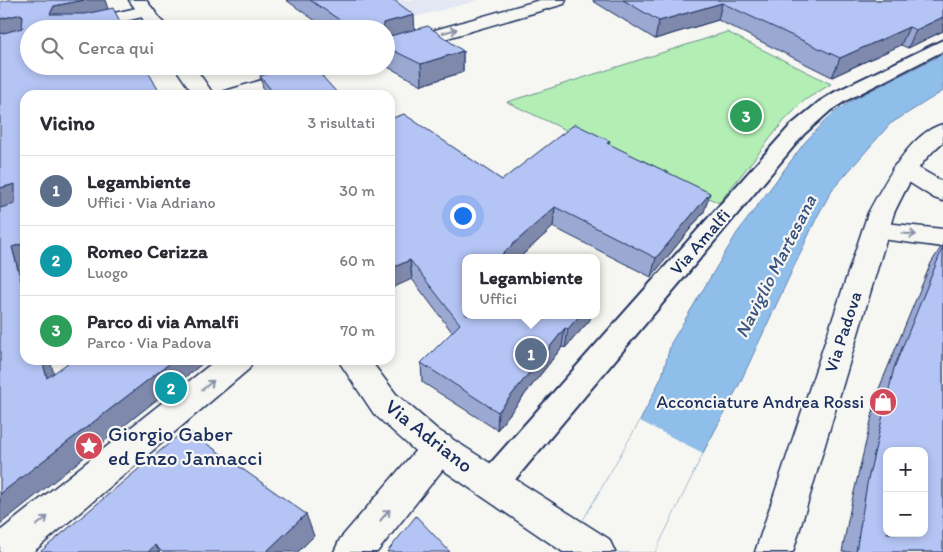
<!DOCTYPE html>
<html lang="it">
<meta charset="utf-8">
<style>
body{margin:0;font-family:Itim,sans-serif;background:#f7f7f7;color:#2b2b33}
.controls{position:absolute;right:15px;bottom:15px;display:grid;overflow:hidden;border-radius:10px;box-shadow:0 2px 8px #0003}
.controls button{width:45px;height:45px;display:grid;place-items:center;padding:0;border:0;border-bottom:1px solid #e1e1e2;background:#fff;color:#2b2b33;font:25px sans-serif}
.you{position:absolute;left:462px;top:215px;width:18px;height:18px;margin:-12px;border:4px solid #fff;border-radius:50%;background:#1a73e8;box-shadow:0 0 0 8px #1a73e833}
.badge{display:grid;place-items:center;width:32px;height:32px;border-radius:50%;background:#0b8043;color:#fff;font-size:16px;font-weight:700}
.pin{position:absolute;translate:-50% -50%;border:2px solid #fff;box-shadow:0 1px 5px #0006}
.popup{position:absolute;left:462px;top:254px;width:138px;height:65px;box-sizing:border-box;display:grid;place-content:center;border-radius:10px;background:#fff;filter:drop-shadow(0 1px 4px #0005);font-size:16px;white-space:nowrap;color:#7c7c81}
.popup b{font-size:19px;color:#2b2b33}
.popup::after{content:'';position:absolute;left:50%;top:100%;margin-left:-10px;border:10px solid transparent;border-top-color:#fff}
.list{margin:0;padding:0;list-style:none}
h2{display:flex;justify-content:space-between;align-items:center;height:65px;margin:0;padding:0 20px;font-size:21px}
h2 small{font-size:16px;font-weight:400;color:#7c7c81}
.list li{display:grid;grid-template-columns:32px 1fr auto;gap:15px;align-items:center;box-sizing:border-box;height:70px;padding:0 20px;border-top:1px solid #e1e1e2}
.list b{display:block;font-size:19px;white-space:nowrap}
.list p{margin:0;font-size:16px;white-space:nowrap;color:#7c7c81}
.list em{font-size:16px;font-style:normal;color:#7c7c81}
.icon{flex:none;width:28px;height:28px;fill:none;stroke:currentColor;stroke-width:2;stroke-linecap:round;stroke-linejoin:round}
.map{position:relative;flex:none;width:943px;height:552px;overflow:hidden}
.search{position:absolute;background:#fff;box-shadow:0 2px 8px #0003;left:20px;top:20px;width:375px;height:55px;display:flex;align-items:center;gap:12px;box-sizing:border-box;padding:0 18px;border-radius:28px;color:#7c7c81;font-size:19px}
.panel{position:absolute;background:#fff;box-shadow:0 2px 8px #0003;left:20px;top:90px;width:375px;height:275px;border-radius:15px}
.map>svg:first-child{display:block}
</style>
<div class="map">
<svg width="943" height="552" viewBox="0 0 943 552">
<rect width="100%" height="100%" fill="#f6f6f2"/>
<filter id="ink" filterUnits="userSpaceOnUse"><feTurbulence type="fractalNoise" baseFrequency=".02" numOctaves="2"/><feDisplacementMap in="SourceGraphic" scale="10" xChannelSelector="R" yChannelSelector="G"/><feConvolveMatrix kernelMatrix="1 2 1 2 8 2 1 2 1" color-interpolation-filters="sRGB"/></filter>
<g filter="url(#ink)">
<path fill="#e2e7f3" d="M371,0H480L399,21Z"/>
<path fill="#b3efb4" stroke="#678f89" d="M727,32L831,84L805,100L784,121L719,203L507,102Z"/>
<path fill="#90beea" stroke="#6185b2" d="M943,54V91L890,124L832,190L817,217L739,385L703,453L655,552H565L640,421L662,376L671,343L737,233L805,142L832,114L854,99Z"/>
<path fill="#f6f6f2" d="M640,421L703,453L655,552H565Z"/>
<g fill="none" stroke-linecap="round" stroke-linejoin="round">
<defs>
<path id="service" d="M943,40V51L847,100L831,110L804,134L503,494L492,498L481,494L477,484L481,474L790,126L819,102L835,92Z"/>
<path id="minor" d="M540,0H566L564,4L386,56V44Z
M145,6L151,7L154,11L151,15L92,29H59L62,25Z
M309,66H341L338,70L254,95H222L225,91Z
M904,162L912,164L943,182V201L934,198L896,174L892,169L896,164Z
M875,222L943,229V247L866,237L862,231L866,225Z
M216,360H253L249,369L33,552H0V531Z
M439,433L451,437L456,448L451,459L377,552H334L340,539L427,437Z"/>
<path id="tertiary" d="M129,0H146L168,29H150Z
M174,66H194L214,95H194Z
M943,124V142C917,164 909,183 894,213L793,552H755L868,213C884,184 909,133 943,124Z
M338,360H370L396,394L438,430L609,539L615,552H563L414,450L374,414Z"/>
</defs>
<use href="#service" stroke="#1b2f5e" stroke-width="4"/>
<use href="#minor" stroke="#1b2f5e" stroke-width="3"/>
<use href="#tertiary" stroke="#1b2f5e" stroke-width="3"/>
<use href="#service" fill="#f6f6f2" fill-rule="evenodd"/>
<use href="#minor" fill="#f6f6f2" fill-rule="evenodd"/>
<use href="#tertiary" fill="#f6f6f2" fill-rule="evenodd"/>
</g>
<path fill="#9ba9d2" stroke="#1b2f5e" d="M286,0H394L415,29L463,51V72L422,85L386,66V29H327Z
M593,0H943V31L908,48L901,45L832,77L718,20L655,39L593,1Z
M260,76L339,95H265Z
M390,119L502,180L610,141L609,144L704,212L651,277L553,227L519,258H466L590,320L565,348L562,347L497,430L422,382L421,363L452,332L412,279Z
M943,244V552H842L851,505L878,391L931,263Z"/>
<path fill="#7e89ab" stroke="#1b2f5e" d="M84,0H105L109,12L62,23L50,14L54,6Z
M722,3L718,20L655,39L659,21Z
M21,14L29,31L0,38V19Z
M414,15L415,34L386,42V29H383V23Z
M943,17V31L908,48L916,30Z
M909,27L901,45L832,77L840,58Z
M463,51V72L422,85L421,64Z
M15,184L25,201L0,210V188Z
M710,193L704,212L651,277L656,258Z
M555,207L553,227L519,258H502V254Z
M25,243V266L24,267L25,271V296L12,247Z
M410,260L412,279L390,289V269Z
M580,315H591L590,320L565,348L568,329Z
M565,328L562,347L497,430L498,412Z
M42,360H50L60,396L47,378Z
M174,360H207L0,524V494Z
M306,514L314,536L298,552H266Z
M155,545L160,552H148Z"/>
<path fill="#b4c4f4" stroke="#1b2f5e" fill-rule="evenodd" d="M8,0H84L54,6L50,14H85L113,8L124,29H29V66H145L161,95H25V243L12,247L25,296V360H42L47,378L72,360H174L0,494V208L15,204V184L0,188V34L22,28L23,16L21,14L0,19V2Z
M310,0H394L414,15L383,23V29H353Z
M623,0H943V17L916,30L909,27L840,58L722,3L659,21Z
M428,26L463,51L421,64L386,47V37Z
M294,66H313L339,95H275L260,76Z
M404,114L502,180L575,124L610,141L607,143L710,193L656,258L555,207L502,254L509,258H466V315H580L568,329L565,328L498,412L421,363L460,324L410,260L390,269V119Z
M943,247V552H856L867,484L894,368ZM887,451H924V533H887Z
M186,429L306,514L266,552H162L155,545L148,552H40Z
M416,516L450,552H387Z"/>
<defs><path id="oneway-shaft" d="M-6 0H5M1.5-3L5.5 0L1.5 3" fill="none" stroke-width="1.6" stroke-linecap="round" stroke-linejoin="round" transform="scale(1.25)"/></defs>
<g stroke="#8892a8">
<use href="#oneway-shaft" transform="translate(450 31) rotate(-16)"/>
<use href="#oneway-shaft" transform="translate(909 234) rotate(6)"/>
<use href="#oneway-shaft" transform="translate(208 385) rotate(-39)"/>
<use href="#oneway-shaft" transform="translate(385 515) rotate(-50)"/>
<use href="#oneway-shaft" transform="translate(42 521) rotate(-39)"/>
</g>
</g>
<defs>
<symbol id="shop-disc" viewBox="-11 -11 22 22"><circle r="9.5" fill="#d1495b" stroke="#f6f6f2"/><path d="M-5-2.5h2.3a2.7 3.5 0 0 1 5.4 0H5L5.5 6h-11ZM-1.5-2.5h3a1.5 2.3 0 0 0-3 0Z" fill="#fff"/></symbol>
<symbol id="sight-disc" viewBox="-11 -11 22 22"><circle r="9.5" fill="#d1495b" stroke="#f6f6f2"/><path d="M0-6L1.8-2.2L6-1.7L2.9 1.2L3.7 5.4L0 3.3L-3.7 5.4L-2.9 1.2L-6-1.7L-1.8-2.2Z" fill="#fff"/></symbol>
</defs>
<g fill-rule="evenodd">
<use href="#shop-disc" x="867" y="386" width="32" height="32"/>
<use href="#sight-disc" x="73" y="430" width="32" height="32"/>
</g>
<g text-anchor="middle" stroke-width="4.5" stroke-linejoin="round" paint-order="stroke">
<g font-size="18" fill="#1b2f5e" stroke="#f6f6f2">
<text transform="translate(700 242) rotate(-49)" y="6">Via Amalfi</text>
<text transform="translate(843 332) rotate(-72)" y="6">Via Padova</text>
</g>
<g font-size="18" fill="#1b2f5e" stroke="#f6f6f2" text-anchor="end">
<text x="864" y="408">Acconciature Andrea Rossi</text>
</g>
<g font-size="19" font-style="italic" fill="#385381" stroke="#f6f6f2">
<text transform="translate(775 266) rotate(-63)" y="7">Naviglio Martesana</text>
</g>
<g font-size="21" fill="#1b2f5e" stroke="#f6f6f2" text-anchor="start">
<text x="108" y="441">Giorgio Gaber<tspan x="108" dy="24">ed Enzo Jannacci</tspan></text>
</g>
<g font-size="21" fill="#1b2f5e" stroke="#f6f6f2">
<text transform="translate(429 436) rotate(38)" y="7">Via Adriano</text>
</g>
</g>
</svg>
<div class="controls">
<button>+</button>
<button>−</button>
</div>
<div class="you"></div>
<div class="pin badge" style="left:531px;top:354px;background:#5c6f8a">1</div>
<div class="popup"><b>Legambiente</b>Uffici</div>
<div class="pin badge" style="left:171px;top:388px;background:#0f9aa8">2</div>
<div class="pin badge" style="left:746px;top:116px;background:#2e9e5b">3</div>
<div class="search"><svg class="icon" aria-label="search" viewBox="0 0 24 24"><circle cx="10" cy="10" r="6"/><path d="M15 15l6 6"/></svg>Cerca qui</div>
<section class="panel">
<h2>Vicino<small>3 risultati</small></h2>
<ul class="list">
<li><span class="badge" style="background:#5c6f8a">1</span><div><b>Legambiente</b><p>Uffici · Via Adriano</p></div><em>30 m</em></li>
<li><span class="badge" style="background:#0f9aa8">2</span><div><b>Romeo Cerizza</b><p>Luogo</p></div><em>60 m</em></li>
<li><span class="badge" style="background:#2e9e5b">3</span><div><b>Parco di via Amalfi</b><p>Parco · Via Padova</p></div><em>70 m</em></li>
</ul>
</section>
</div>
